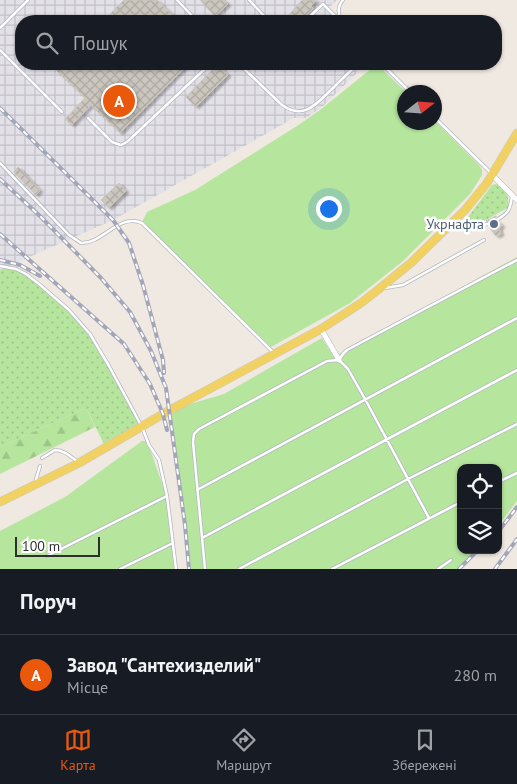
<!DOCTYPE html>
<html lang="uk">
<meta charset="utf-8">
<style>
body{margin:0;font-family:"PT Sans",sans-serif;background:#242831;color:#f1f3f6}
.controls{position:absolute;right:15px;bottom:15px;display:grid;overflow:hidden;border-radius:10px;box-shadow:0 1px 4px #0004}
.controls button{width:45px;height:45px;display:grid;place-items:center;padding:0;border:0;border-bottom:1px solid #363941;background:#171b24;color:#f1f3f6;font:25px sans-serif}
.compass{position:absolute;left:397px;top:85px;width:45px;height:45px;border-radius:50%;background:#171b24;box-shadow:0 1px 4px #0004;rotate:73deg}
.scale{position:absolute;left:15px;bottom:12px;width:85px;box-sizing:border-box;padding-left:5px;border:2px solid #2e2e2e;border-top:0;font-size:14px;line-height:18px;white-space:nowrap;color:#2e2e2e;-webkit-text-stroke:4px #fff;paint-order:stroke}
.you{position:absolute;left:328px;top:208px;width:18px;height:18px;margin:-12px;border:4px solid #fff;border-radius:50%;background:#1a73e8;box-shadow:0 0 0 8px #1a73e833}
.badge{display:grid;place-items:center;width:32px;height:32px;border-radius:50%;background:#ea580c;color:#fff;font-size:16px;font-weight:700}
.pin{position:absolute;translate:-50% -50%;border:2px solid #fff;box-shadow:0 1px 5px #0006}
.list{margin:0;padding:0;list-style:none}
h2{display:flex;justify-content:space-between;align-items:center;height:65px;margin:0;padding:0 20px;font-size:21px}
h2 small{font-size:16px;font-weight:400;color:#9ea1a6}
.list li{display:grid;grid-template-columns:32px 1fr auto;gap:15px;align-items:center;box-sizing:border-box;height:80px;padding:0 20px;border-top:1px solid #363941}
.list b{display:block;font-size:19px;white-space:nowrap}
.list p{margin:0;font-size:16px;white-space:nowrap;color:#9ea1a6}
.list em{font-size:16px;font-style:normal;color:#9ea1a6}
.icon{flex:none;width:28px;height:28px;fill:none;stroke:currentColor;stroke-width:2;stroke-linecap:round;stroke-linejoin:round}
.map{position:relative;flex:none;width:517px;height:569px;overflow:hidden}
.search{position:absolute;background:#171b24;box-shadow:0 1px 4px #0004;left:15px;right:15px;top:15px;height:55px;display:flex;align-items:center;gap:12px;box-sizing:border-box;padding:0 18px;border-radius:20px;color:#9ea1a6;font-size:19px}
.sheet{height:145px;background:#171b24}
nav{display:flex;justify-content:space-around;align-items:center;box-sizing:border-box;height:70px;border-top:1px solid #363941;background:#171b24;font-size:14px;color:#9ea1a6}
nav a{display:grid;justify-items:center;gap:2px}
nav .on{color:#ea580c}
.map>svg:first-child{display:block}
</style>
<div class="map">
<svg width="517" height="569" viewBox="0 0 517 569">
<defs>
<pattern id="industrial-grid" width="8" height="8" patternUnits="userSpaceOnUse" patternTransform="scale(1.25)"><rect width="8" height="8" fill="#e3e1e8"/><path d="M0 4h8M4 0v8" fill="none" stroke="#c3c1c7"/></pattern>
<pattern id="grass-dots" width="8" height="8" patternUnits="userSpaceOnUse" patternTransform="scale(1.25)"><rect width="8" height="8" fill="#b6e59e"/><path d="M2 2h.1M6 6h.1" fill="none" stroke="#9dc588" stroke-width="1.8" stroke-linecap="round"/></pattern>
<pattern id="forest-firs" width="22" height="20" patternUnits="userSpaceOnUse" patternTransform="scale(1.25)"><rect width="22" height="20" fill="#b6e59e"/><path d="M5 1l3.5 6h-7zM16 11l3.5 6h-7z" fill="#9dc588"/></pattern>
<pattern id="building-cross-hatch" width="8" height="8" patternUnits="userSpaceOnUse" patternTransform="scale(1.25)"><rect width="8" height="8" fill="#cbc7bf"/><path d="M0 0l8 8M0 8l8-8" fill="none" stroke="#afaba4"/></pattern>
<filter id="shadow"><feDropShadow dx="3" dy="2" stdDeviation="1" flood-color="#0004"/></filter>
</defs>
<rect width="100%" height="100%" fill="#efe9e1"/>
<path fill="url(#industrial-grid)" d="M0,0H337L327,10L337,21H21V64H366L323,106L306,118H294L113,220L0,270Z"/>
<path fill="url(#grass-dots)" d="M496,184C507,189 508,195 509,207L486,220L481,222H465V221L492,185Z
M7,267L26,274L69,310L90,334L142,427L106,448L86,408L0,447V270Z"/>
<path fill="url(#forest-firs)" d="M86,408L95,427L0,474V447Z"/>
<path fill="#b6e59e" d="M377,64L406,92H404V122H434L435,121L480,166L482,170V175L470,194L403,261L350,303L271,347L142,222L147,212L195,190L297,126L320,110Z
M517,257V501L498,526V468H461V550H478L460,568L461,569H189C184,516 176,463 170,410L224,394L322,338L334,357Z
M142,441H146L150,449L164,489L168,510L174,569H0V531L65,497Z"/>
<path fill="url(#building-cross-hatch)" stroke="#cbc5ba" filter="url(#shadow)" d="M124,0H157L179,21H103Z
M200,0H224L228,4L215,16Z
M302,0H317L311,6L313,8L309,13L300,21H296L289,15Z
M62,64H188L120,133L91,105L72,125L65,119L85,98L56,70Z
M218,64L228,75L196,107L186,97Z
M18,167L40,190L36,195L14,172Z
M119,183L126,191L109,208L101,200Z
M496,216L495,220L497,222H499L502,226L499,228L501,234L496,236L489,227L491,225V222L486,221Z"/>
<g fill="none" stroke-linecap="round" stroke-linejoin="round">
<defs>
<path id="service" d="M177,0L197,21
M249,0L269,21
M305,21L323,4L340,21
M341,21C338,13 337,7 343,0
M0,28L28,0
M0,50L62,112
M239,64L282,105C304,121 317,103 332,89C341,80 349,72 358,64
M382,64L410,92
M434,117L492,174
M88,118L112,142L121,145L127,142L210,64
M0,163L69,235L81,243C103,244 118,213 142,223L273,352
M498,219C509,213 510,209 512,197
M452,224L476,226L488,224
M0,266L16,269L26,274L39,284L69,310L90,334L109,366L142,427L149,445L159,460L167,496L176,569
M385,288L403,285L484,240
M339,360L343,354L347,350L517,260
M42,458L55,450C64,450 71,457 78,462
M498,482L517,473
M35,483L40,466
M197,490L517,318
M202,538L517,370
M47,556L167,496
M120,569L173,543
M205,569L193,442L194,434L199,429L327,361L339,360L348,369L365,399L429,518
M239,569L408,479L517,424
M332,569L461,502
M438,569L451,560"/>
<path id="minor" d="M492,175L517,200
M321,329L339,360"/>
<path id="primary" d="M0,502L79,463L170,410L321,329L361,303L379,289L412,262L465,210L487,183L517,133"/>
</defs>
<use href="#service" stroke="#b4b7c1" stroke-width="4"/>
<use href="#minor" stroke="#b4b7c1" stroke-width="6"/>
<use href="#primary" stroke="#c9c9c9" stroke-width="9"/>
<use href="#service" stroke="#fff" stroke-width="2.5"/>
<use href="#minor" stroke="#fff" stroke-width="5"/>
<use href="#primary" stroke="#f2d163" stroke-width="8"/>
<defs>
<path id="rail" d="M0,108L113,220L129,243L143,285L163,360L164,373
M0,179L41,217L101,278L130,312L151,351L166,388L185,525L189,569
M0,234L124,344L150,384L163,414L167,430
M0,260L20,265L40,276
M498,532L517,507
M459,569L478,550
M495,569L517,539"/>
</defs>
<use href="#rail" stroke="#a3a6b8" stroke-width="4"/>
<use href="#rail" stroke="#fff" stroke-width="2" stroke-dasharray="5.5" stroke-linecap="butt"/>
</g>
<circle fill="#5c6f8a" stroke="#fff" stroke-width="2" cx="494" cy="224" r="5"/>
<g text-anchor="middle" stroke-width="5" stroke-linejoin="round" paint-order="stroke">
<g font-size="14" fill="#4e5e75" stroke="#fff" text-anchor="end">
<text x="484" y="229">Укрнафта</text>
</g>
</g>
</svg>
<div class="controls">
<button><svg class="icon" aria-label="locate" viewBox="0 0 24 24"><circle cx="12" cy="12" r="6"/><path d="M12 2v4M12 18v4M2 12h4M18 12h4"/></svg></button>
<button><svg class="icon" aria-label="layers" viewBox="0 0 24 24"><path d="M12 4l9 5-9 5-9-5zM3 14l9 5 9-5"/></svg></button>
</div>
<svg class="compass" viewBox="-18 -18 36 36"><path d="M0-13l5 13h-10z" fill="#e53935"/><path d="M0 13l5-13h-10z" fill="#9ea1a6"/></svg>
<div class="scale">100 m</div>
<div class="you"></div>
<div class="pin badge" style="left:119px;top:101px">A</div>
<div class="search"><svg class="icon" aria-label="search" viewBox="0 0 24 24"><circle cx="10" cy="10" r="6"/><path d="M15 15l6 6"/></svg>Пошук</div>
</div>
<section class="sheet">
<h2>Поруч<small></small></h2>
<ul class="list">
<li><span class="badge">A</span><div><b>Завод &quot;Сантехизделий&quot;</b><p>Місце</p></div><em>280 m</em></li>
</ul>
</section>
<nav>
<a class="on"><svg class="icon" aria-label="map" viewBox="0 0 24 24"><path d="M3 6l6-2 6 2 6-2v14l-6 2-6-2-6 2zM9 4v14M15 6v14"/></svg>Карта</a>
<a><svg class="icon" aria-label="directions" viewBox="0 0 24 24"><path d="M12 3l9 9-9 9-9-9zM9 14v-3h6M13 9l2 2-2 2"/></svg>Маршрут</a>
<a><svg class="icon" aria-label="saved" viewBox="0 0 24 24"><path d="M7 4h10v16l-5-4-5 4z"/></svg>Збережені</a>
</nav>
